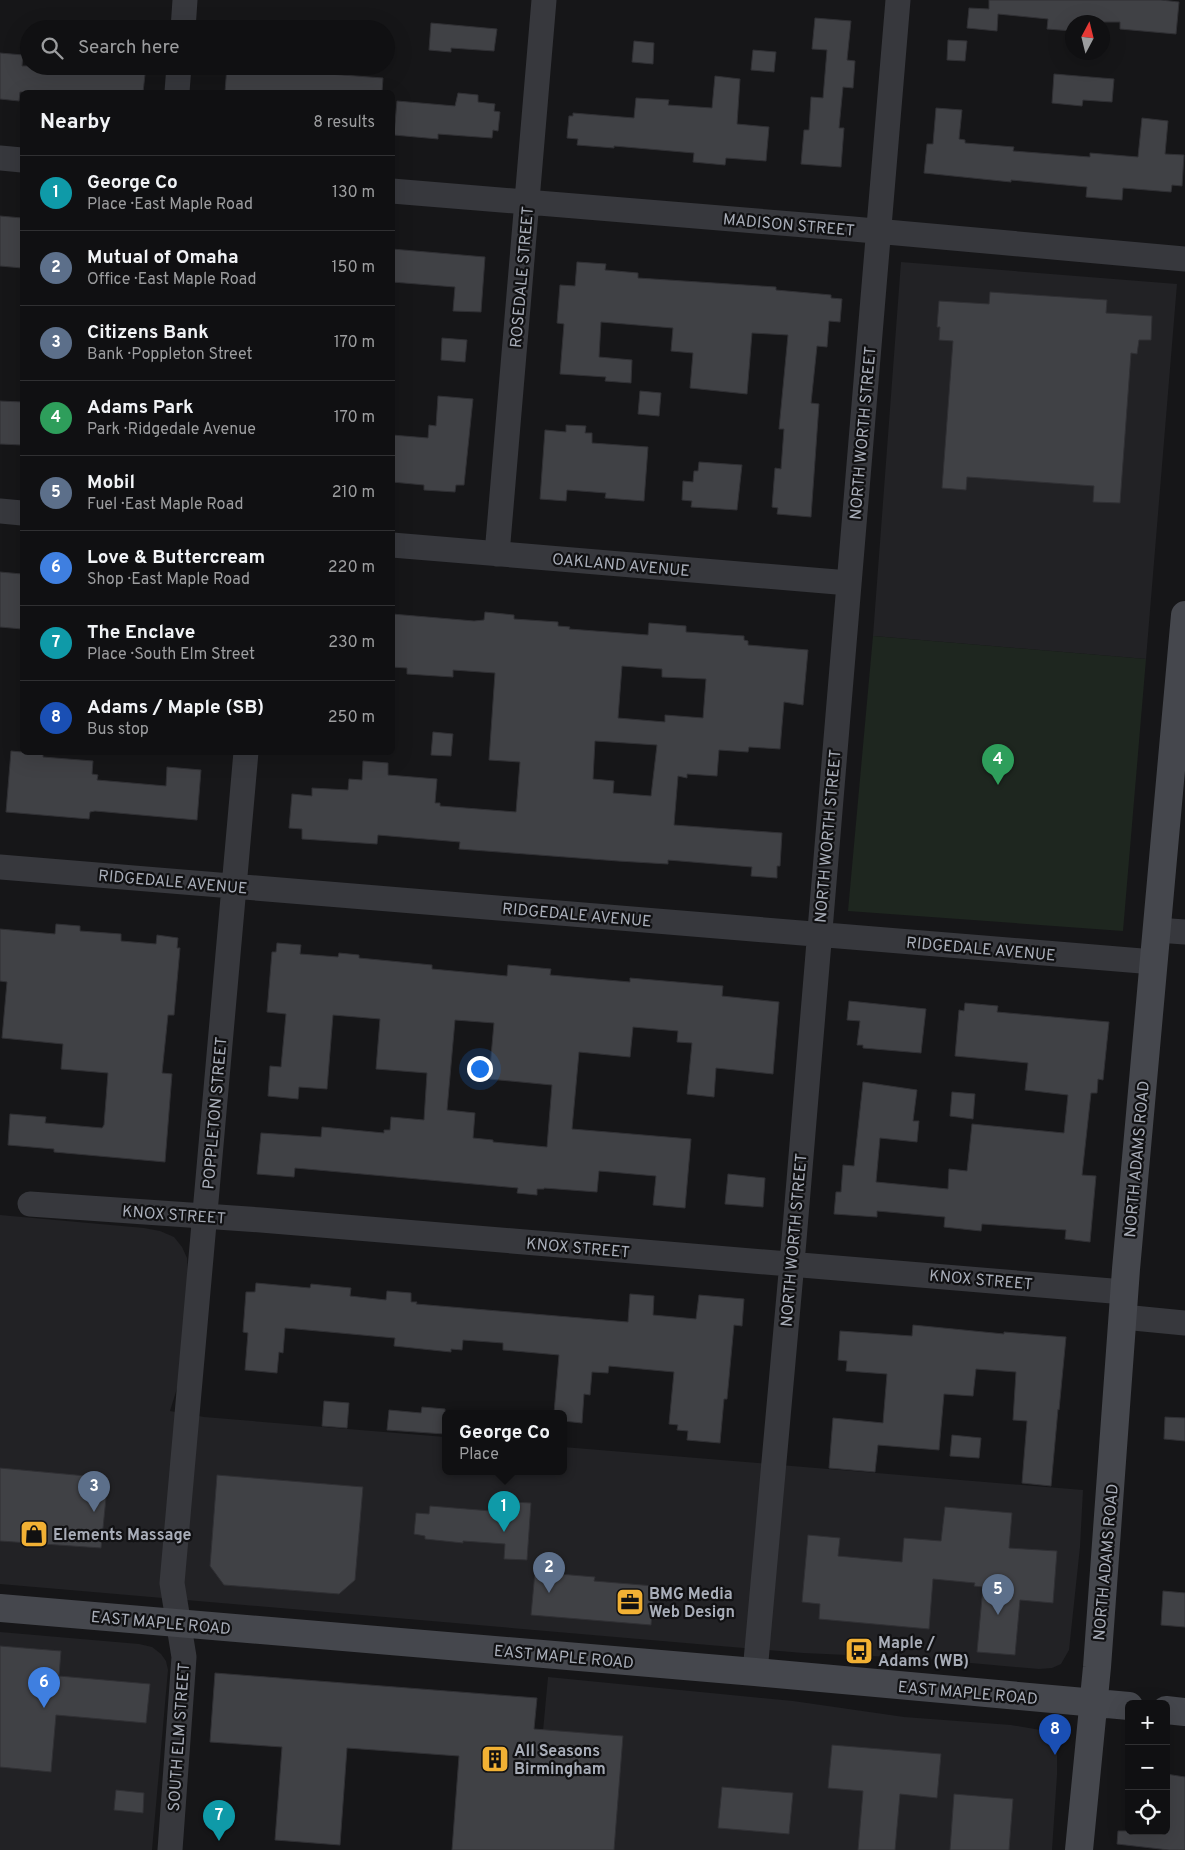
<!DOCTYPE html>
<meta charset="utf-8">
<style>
body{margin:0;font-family:Overpass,sans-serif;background:#19191b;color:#f1f3f6}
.controls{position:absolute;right:15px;bottom:15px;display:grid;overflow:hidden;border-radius:8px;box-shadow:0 5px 20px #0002}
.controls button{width:45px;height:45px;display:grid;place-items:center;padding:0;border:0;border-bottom:1px solid #303032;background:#101012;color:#f1f3f6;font:25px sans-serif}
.compass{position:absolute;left:1065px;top:15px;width:45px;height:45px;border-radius:50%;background:#101012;box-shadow:0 5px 20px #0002;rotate:7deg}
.you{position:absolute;left:479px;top:1068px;width:18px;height:18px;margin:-12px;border:4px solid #fff;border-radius:50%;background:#1a73e8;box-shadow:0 0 0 8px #1a73e833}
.badge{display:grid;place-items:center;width:32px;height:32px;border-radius:50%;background:#f2b134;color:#fff;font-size:16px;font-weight:700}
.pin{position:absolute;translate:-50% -41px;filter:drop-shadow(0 1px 2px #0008)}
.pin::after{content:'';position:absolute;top:26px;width:18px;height:15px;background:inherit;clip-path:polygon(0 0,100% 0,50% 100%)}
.popup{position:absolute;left:442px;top:1410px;width:125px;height:65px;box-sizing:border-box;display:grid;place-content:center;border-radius:8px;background:#101012;filter:drop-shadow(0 1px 4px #0005);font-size:16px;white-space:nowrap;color:#9c9d9f}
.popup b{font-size:19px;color:#f1f3f6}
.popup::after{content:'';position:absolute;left:50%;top:100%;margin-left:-10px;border:10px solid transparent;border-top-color:#101012}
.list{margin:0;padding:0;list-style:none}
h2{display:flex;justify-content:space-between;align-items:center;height:65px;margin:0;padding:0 20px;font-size:21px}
h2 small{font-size:16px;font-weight:400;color:#9c9d9f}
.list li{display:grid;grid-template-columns:32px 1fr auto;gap:15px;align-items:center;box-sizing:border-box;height:75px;padding:0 20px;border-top:1px solid #303032}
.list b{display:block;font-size:19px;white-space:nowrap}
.list p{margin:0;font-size:16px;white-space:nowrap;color:#9c9d9f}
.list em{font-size:16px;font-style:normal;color:#9c9d9f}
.icon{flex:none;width:28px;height:28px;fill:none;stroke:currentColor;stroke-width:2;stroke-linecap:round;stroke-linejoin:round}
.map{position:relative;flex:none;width:1185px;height:1850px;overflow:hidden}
.search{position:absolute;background:#101012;box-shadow:0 5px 20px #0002;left:20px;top:20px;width:375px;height:55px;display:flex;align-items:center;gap:12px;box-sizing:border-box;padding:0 18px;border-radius:28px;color:#9c9d9f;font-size:19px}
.panel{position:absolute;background:#101012;box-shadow:0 5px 20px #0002;left:20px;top:90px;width:375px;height:665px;border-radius:8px}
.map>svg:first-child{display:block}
</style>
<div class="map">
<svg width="1185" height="1850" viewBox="0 0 1185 1850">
<rect width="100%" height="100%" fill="#161618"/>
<path fill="#222225" d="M901,262L1177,284L1146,659L873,636Z
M0,1215L144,1228L160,1231L174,1237L182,1247L187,1258L188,1274L178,1385L170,1411L204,1417L445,1437V1471H563V1447L1083,1490L1080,1547L1069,1650L1061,1664L1052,1668L1039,1669L915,1658L803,1653L0,1584Z
M0,1632L139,1644L152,1647L161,1654L166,1661L168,1670L152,1850H0Z
M548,1677L793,1701L904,1717L1011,1725L1046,1731L1057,1743V1775L1052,1850H532Z"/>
<path fill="#1e261f" d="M873,636L1146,659L1123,931L848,911Z"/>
<path fill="#404145" stroke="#303034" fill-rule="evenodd" d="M989,0H1161L1179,2L1176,34L1120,29V22H1072V31L1047,29L1048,19L998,14L997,31L967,28L969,8L989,9Z
M815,18L851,21L847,60L855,61L853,88L843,87L839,128H844L841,167L801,164L804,130H809L811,97L823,98L827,50L812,49Z
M431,23L497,29L494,51L451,48V52L429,50Z
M948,40L967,41L965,61L947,60Z
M634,41L654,43L653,64L632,62Z
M753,50L776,52L774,72L751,70Z
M0,53L23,55L22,66H146L143,92H20L19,101L0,99Z
M227,66H315V73L383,78L382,92H225Z
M1054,74L1114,79L1112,102L1083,100L1082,106L1052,103Z
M715,76L740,79L737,124L769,127L766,161L726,158L725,165L693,162L694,153L614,146V148L577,145L578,139L567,138L569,116H573V113L634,118L636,98L669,100L668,105L712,108Z
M458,93L478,95V102L495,104L494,111L500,112L498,131L493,130L492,138L438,134V139L394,135L397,101L455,106Z
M936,108L962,110L959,139L965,140V143L1014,147L1013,151L1090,157V153L1138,157L1142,118L1168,121L1165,154L1184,155L1182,186L1172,185L1171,192L1123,188L1122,200L1086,197L1087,187L1011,180V182L924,173L927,144H933Z
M0,216L22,218V268L0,266Z
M392,249L485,257L481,312L453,311L455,287L392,282Z
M577,262L606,264L605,270L638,273V278L776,287V290L831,295V298L842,299L840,322L829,321L827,347L817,346L811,403L819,404L811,517L777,514L778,508L772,507L775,468L781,469L784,429H779L788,335L752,333L747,394L690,388L693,353L671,351L673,328L601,322L599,357L632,360L631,383L605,381L606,377L560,374L564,324L557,323L560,285L575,286Z
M990,292L1107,300L1106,313L1152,316L1151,340H1139L1137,354L1131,353L1120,503L1093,502L1094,486L967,477L966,490L942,488L953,341L939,340L940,327H937L939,301L989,304Z
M442,338L467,340L465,362L441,360Z
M640,391L661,393L659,416L638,414Z
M438,396L473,399L464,485H456L455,492L424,490V485L392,482V435L428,438L429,425L436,426Z
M0,401L22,402V445L0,444Z
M566,425L586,426L585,433H592V443L648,447L644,501L605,498L606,493L567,490L566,501L540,499L545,430L566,432Z
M699,462L742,465L737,510L691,507L692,501L682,500L683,481L693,482L694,471H698Z
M0,572L22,574V629L0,627Z
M485,612L514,615V619L558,622V626L570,627L569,629L648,635L649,623L686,626V632L744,636V640L748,641V645L808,650L803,705L784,702L780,749L749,747L748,752L719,750L717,776L687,774V778L678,776L674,825L782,833L780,866H777V878L751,876L752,867L668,860V864L618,861L459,849L460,842L378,835L377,844L302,839V829L289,828L292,794L312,796V788L348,790L349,779L362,780L363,761L388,763V775L437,779L435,803H440V806L516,812L520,762L489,760L495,673L453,670V677L407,674V668L392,667V614L474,621L484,620ZM622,666L662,669V677L706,679L703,718L665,715V722L618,718ZM595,741L657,745L651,796L613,793L614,781L593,779Z
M433,732L453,734L451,756L431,755Z
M11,751L43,754V757L93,761L92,774L98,775L97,780L166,786L167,767L201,770L197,820L95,811L90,812L89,819L6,812Z
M56,924L80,926V931L121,934V941L156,944L157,935L178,938L177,948H180L174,1015H168L162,1073L172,1074L165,1162L54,1152V1149L8,1145L10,1114L46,1117L45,1123L102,1128L104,1125L108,1073L61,1069L63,1044L2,1038L7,982L0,981V929L55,934Z
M277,943L301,945L300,954L338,957L339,953L359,955V958L432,965V969L507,976L508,965L551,969L550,975L630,982V978L723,986L722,996L779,1002L773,1074L716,1068L714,1097L687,1094L692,1043L677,1042L678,1031L633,1027L630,1057L579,1052L572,1129L691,1139L685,1208L653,1205L656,1176L599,1171L597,1192L544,1188V1189H537V1195L517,1193L518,1188L295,1168L294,1177L257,1174L261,1133L321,1137L322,1127L384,1133V1130H390L391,1117L424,1120L427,1073L376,1069L380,1019L333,1015L327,1089L299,1087L298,1099L268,1096L270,1066L281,1067L286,1014L267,1012L272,952H276ZM455,1020L494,1023L489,1079L552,1085L547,1147L493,1142V1140L473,1138L475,1113L447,1110Z
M849,1001L926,1009L921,1053L863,1048V1045H857L860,1021L847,1020Z
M965,1003L998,1006L997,1012L1109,1022L1103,1080L1098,1079L1097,1093H1091L1082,1175L1096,1176L1090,1242L1065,1239L1066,1230L982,1224L981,1231L944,1227L945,1217L877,1211V1217L834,1214L836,1192H841L843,1165L854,1166L863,1082L917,1090L913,1121H919L917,1142L880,1138L876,1182L948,1189L949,1169L967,1171L972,1124L1064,1133L1068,1095L1025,1090L1028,1063L955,1056L959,1010L964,1011Z
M952,1092L975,1094L973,1119L950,1116Z
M728,1174L765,1178L763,1207L725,1204Z
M256,1283L310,1288L311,1284L351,1288L350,1296L386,1300L387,1291L411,1293V1302H417L416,1304L628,1322L630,1294L654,1296L653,1315L696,1319L699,1295L744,1299L742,1326L734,1325L727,1399H724L720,1443L687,1440L688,1431L677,1430L678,1425L669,1424L674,1372L609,1366L608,1373L592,1372L590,1395L584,1394L582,1423L563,1421V1413H554L559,1355L503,1350V1343L463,1340L462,1350L451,1349V1352L394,1346L395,1338L285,1328L283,1353L279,1352L277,1373L245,1370L248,1333L243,1332L246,1292H255Z
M913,1325L1004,1334V1332L1066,1337L1059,1410L1058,1409L1051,1486L1022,1483L1027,1421L1013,1420L1016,1372L976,1369L973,1396L944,1394L939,1450L878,1445L875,1472L829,1468L833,1418L883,1423L887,1374L846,1371L847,1361L838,1360L840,1331L912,1336Z
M324,1401L349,1403L347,1428L322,1426Z
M422,1407L445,1409V1434L387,1430L389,1410L421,1413Z
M1165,1417L1185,1418V1441L1164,1439Z
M952,1435L981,1438L979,1458L950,1456Z
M0,1468L108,1478L101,1548L0,1541Z
M217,1475L363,1487L355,1580L339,1594L224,1585L210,1566Z
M513,1502L531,1503L527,1560L504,1559L505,1544L463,1541V1543L425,1539V1536L414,1534L416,1513L429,1514L430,1506L491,1511V1509L512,1510Z
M945,1507L1012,1513L1009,1548L1057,1551L1053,1603L1020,1600L1015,1655L977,1652L983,1587L974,1586L975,1583L933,1579L929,1629L819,1619L820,1604L802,1602L808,1535L840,1538L838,1556L902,1562L904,1538L941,1541Z
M535,1572L595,1577L594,1581L654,1586L651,1625L531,1615Z
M1163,1591L1185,1593V1627L1161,1625Z
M0,1646L61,1651L59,1676L150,1684L146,1723L56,1715L51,1772L0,1767Z
M215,1673L537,1698L534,1729L623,1736L614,1850H452L459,1756L347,1748L340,1845L275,1840L282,1747L210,1742Z
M832,1745L941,1754L937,1798L900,1794L895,1850H858L863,1791L828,1788Z
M1166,1774L1185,1777V1850H1169L1117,1844L1118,1831H1166Z
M722,1787L793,1793L789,1834L718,1828Z
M116,1790L144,1793L143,1813L114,1810Z
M954,1794L1013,1799L1009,1850H950Z"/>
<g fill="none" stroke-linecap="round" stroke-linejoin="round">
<path stroke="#37383d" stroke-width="25" d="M183,29L185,0
M177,92L179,66
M0,158L22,160
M392,191L853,229L1185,259
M0,511L22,513
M392,545L849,583
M497,554L544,0
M0,867L1154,962
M1157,930L1185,932
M30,1204L261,1220L1124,1292
M1123,1317L1185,1323
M755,1672L794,1240L898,0
M170,1850L184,1657L172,1583L246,752"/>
<path stroke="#45474d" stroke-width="28" d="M0,1608L755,1672L1129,1706
M1166,1710L1185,1712
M1079,1850L1097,1667L1126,1269L1185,615"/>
</g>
<defs>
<symbol id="shop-square" viewBox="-11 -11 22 22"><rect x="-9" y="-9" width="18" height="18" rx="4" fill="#f2b134" stroke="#111113"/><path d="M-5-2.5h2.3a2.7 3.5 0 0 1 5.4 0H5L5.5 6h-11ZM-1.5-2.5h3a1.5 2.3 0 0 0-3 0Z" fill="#111"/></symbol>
<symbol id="office-square" viewBox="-11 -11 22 22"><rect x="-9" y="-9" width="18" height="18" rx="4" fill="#f2b134" stroke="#111113"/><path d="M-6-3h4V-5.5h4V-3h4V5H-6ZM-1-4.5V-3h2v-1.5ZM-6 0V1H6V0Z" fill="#111"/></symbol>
<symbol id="bus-square" viewBox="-11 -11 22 22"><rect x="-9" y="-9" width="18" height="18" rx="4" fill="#f2b134" stroke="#111113"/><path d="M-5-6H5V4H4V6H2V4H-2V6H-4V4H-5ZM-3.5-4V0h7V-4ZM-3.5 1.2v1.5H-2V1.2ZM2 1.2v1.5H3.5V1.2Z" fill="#111"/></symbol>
<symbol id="building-square" viewBox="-11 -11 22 22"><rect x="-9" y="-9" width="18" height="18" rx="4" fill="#f2b134" stroke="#111113"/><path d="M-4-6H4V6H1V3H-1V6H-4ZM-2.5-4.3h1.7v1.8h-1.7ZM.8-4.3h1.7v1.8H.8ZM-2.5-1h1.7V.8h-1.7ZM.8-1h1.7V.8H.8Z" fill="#111"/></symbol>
</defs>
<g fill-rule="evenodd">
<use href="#shop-square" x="18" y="1518" width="32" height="32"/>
<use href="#office-square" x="614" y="1586" width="32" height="32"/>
<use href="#bus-square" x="843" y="1635" width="32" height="32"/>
<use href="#building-square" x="479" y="1743" width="32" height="32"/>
</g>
<g text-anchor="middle" stroke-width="4.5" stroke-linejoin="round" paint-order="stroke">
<g font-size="16" fill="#a8adb8" stroke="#111113">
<text transform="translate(789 224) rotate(5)" y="6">MADISON STREET</text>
<text transform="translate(521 277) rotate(-85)" y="6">ROSEDALE STREET</text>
<text transform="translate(862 433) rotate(-85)" y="6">NORTH WORTH STREET</text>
<text transform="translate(621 564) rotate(5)" y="6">OAKLAND AVENUE</text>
<text transform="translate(827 836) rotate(-85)" y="6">NORTH WORTH STREET</text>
<text transform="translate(173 881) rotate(5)" y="6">RIDGEDALE AVENUE</text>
<text transform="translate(577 914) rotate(5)" y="6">RIDGEDALE AVENUE</text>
<text transform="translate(981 948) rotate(5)" y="6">RIDGEDALE AVENUE</text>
<text transform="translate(214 1113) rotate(-85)" y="6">POPPLETON STREET</text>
<text transform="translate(1136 1159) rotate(-85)" y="6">NORTH ADAMS ROAD</text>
<text transform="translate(174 1214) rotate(4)" y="6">KNOX STREET</text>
<text transform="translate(793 1240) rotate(-85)" y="6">NORTH WORTH STREET</text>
<text transform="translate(578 1247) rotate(5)" y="6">KNOX STREET</text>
<text transform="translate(981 1279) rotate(5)" y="6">KNOX STREET</text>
<text transform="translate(1105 1562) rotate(-85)" y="6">NORTH ADAMS ROAD</text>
<text transform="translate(161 1622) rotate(5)" y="6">EAST MAPLE ROAD</text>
<text transform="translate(564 1656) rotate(5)" y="6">EAST MAPLE ROAD</text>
<text transform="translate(968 1692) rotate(5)" y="6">EAST MAPLE ROAD</text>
<text transform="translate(178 1737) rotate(-86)" y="6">SOUTH ELM STREET</text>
</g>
<g font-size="16" font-weight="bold" fill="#a8adb8" stroke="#111113" text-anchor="start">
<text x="53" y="1540">Elements Massage</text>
<text x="649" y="1599">BMG Media<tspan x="649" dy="18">Web Design</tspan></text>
<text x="878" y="1648">Maple /<tspan x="878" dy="18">Adams (WB)</tspan></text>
<text x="514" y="1756">All Seasons<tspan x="514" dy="18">Birmingham</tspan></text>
</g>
</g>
</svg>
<div class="controls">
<button>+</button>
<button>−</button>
<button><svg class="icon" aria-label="locate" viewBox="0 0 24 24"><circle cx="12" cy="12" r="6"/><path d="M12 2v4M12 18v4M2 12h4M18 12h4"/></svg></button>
</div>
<svg class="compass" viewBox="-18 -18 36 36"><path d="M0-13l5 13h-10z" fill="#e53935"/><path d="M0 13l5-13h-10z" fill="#9c9d9f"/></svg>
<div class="you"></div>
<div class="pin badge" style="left:504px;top:1532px;background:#0f9aa8">1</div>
<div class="popup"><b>George Co</b>Place</div>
<div class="pin badge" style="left:549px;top:1593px;background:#5c6f8a">2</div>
<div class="pin badge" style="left:94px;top:1512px;background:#5c6f8a">3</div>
<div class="pin badge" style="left:998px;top:785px;background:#2e9e5b">4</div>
<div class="pin badge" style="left:998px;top:1615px;background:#5c6f8a">5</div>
<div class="pin badge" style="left:44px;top:1708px;background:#3f7fe0">6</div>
<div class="pin badge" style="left:219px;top:1841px;background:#0f9aa8">7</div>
<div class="pin badge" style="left:1055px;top:1755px;background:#1a4fb4">8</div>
<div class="search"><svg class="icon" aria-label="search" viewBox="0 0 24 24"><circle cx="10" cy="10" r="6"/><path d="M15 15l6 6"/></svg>Search here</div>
<section class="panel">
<h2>Nearby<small>8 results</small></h2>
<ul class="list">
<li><span class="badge" style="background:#0f9aa8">1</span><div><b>George Co</b><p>Place · East Maple Road</p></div><em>130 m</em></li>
<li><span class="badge" style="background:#5c6f8a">2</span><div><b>Mutual of Omaha</b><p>Office · East Maple Road</p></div><em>150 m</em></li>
<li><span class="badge" style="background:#5c6f8a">3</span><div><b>Citizens Bank</b><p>Bank · Poppleton Street</p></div><em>170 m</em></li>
<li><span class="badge" style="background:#2e9e5b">4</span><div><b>Adams Park</b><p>Park · Ridgedale Avenue</p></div><em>170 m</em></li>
<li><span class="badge" style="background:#5c6f8a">5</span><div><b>Mobil</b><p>Fuel · East Maple Road</p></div><em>210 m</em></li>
<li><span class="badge" style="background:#3f7fe0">6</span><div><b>Love &amp; Buttercream</b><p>Shop · East Maple Road</p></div><em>220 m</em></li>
<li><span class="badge" style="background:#0f9aa8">7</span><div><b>The Enclave</b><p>Place · South Elm Street</p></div><em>230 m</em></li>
<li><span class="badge" style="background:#1a4fb4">8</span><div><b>Adams / Maple (SB)</b><p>Bus stop</p></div><em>250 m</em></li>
</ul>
</section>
</div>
